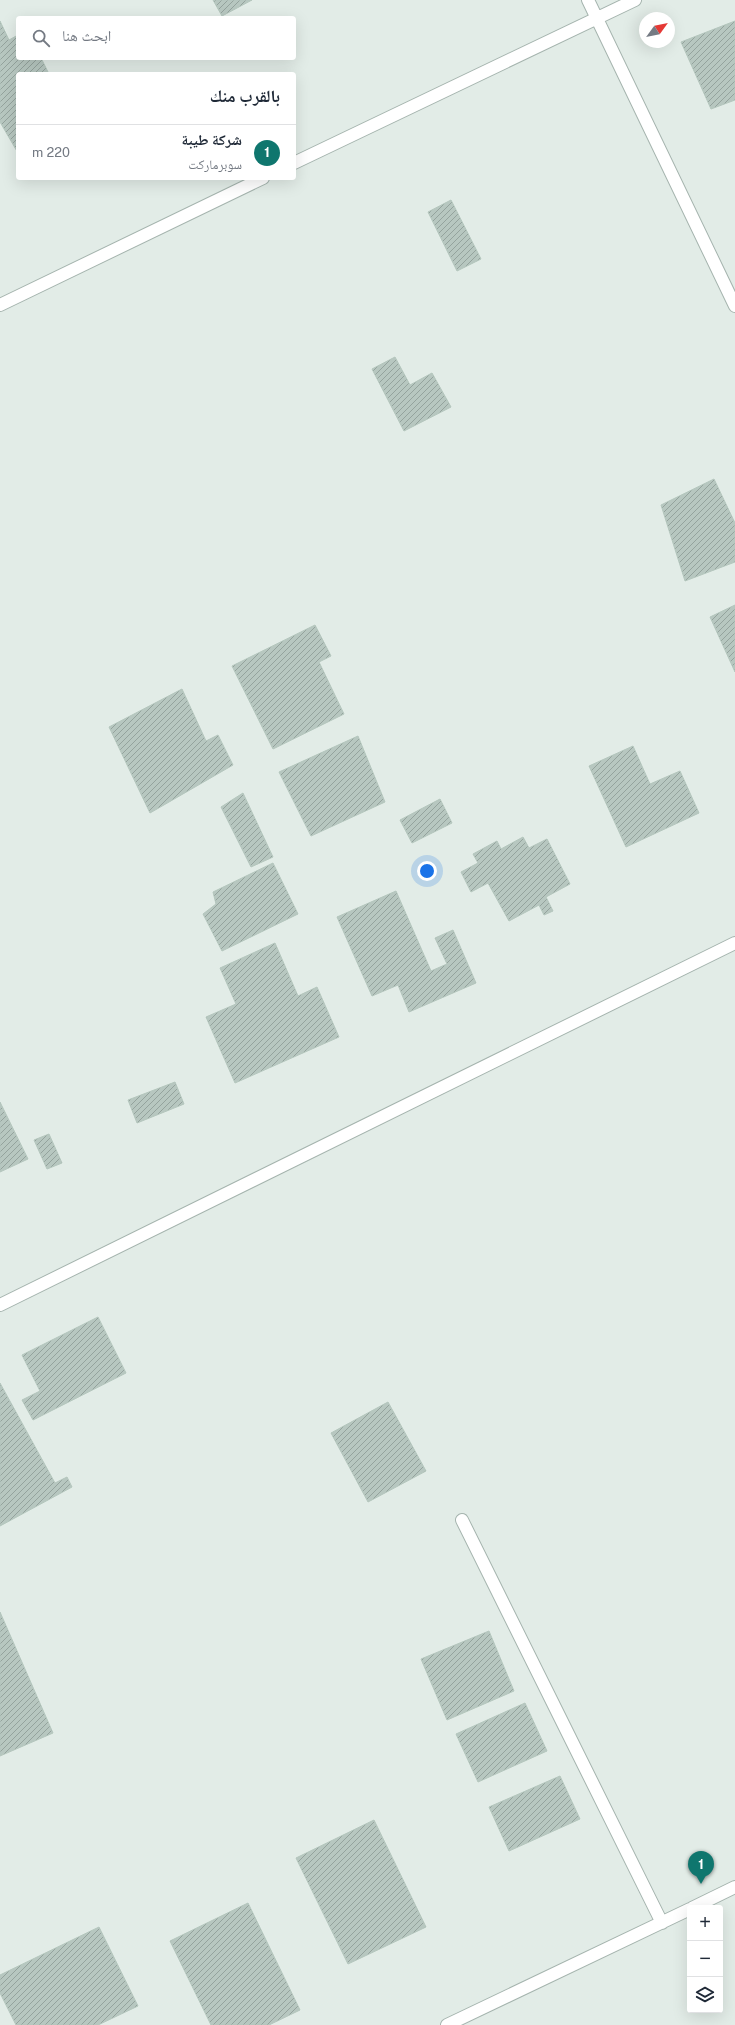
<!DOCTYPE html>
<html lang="ar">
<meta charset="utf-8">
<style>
body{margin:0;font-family:"Public Sans","Noto Naskh Arabic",sans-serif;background:#f2f2f3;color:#1f2937;direction:rtl}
.controls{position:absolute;right:12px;bottom:12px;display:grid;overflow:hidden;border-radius:4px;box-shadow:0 4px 16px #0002}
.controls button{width:36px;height:36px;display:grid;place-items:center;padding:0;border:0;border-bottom:1px solid #e0e1e3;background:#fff;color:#1f2937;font:20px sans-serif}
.compass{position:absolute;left:639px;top:12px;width:36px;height:36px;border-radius:50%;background:#fff;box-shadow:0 4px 16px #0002;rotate:57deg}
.you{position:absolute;left:427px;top:871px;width:14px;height:14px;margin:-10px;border:3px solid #fff;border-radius:50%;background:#1a73e8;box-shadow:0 0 0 6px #1a73e833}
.badge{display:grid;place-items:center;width:26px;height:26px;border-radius:50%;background:#0f766e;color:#fff;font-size:13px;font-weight:700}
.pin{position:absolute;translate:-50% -33px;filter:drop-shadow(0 1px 2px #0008)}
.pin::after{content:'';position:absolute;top:21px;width:14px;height:12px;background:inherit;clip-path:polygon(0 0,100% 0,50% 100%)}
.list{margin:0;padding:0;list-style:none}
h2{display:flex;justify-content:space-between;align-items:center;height:52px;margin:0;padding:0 16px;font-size:17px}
h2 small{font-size:13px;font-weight:400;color:#747a83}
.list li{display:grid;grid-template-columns:26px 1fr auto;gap:12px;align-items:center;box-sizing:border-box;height:56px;padding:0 16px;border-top:1px solid #e0e1e3}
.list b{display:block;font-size:15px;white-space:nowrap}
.list p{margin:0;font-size:13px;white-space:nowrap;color:#747a83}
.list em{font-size:13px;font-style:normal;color:#747a83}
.icon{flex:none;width:22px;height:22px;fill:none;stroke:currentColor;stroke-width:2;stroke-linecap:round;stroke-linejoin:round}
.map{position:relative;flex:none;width:735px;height:2025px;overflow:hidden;direction:ltr}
.search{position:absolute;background:#fff;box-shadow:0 4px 16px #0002;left:16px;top:16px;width:280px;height:44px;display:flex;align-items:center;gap:10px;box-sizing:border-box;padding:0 14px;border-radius:4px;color:#747a83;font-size:15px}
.panel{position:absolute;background:#fff;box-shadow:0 4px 16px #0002;left:16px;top:72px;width:280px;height:108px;border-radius:4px;direction:rtl}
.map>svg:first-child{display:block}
</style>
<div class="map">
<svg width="735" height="2025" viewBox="0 0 735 2025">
<defs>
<pattern id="building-hatch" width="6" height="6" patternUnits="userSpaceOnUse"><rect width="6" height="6" fill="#b7c7c0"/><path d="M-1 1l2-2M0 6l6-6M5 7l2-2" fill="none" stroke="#94a39d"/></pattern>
</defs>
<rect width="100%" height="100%" fill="#e2ece7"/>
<path fill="url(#building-hatch)" stroke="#b4c6bd" d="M213,0H252L222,16Z
M0,21L9,40L18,35V58H41L49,74H18V153L0,122Z
M735,21V100L711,109L681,42Z
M451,200L481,259L457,271L428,212Z
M395,357L410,385L432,373L451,407L404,431L372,369Z
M714,479L735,523V562L685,581L661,505Z
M735,605V672L710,617Z
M315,625L331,656L319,662L344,714L273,749L232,666Z
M182,689L206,741L218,735L233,765L150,813L109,727Z
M358,736L385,802L311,836L279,772Z
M633,746L650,784L680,771L699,813L626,847L589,766Z
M243,793L273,857L251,867L221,807Z
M440,799L452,823L412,843L400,820Z
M523,837L529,848L547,839L570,884L546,897L553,911L544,915L539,905L509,921L488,883L471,892L461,872L478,863L473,854L497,841L501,849Z
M273,863L298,914L222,951L203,914L216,904L213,892Z
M396,891L431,971L447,964L435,938L453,930L476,983L409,1012L398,985L372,996L337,917Z
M275,943L298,996L317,987L339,1037L235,1083L206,1017L236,1004L220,968Z
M175,1082L184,1104L137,1123L128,1100Z
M0,1102L28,1159L0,1172Z
M49,1134L62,1163L47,1169L34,1140Z
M98,1317L126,1373L33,1420L22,1400L40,1391L22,1355Z
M0,1383L55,1483L67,1477L72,1487L0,1526Z
M388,1402L426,1471L368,1502L331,1433Z
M0,1612L53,1733L0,1756Z
M489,1631L514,1691L447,1720L421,1659Z
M525,1703L547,1751L478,1782L456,1734Z
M560,1776L580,1819L509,1851L489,1807Z
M374,1820L426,1927L348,1964L296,1858Z
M248,1903L300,2010L269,2025H211L170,1941Z
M99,1927L138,2006L98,2025H16L0,1993V1975Z"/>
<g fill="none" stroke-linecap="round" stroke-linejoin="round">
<defs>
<path id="minor" d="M588,0L735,306
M294,163L635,0
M0,305L263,178
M0,1305L735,943
M462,1520L662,1923
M692,1908L735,1887
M447,2025L690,1909"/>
</defs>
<use href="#minor" stroke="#a5b4ae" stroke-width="14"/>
<use href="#minor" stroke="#fff" stroke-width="12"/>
</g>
</svg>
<div class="controls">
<button>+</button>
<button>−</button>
<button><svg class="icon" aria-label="layers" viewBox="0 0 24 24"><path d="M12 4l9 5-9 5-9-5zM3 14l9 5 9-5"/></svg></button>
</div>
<svg class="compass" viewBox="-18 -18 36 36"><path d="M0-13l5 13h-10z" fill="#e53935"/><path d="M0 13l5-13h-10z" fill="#747a83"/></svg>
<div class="you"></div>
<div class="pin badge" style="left:701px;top:1884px">1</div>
<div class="search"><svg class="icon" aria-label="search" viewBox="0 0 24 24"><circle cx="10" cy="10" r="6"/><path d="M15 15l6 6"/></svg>ابحث هنا</div>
<section class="panel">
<h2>بالقرب منك<small></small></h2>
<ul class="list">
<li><span class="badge">1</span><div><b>شركة طيبة</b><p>سوبرماركت</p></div><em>220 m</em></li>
</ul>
</section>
</div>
